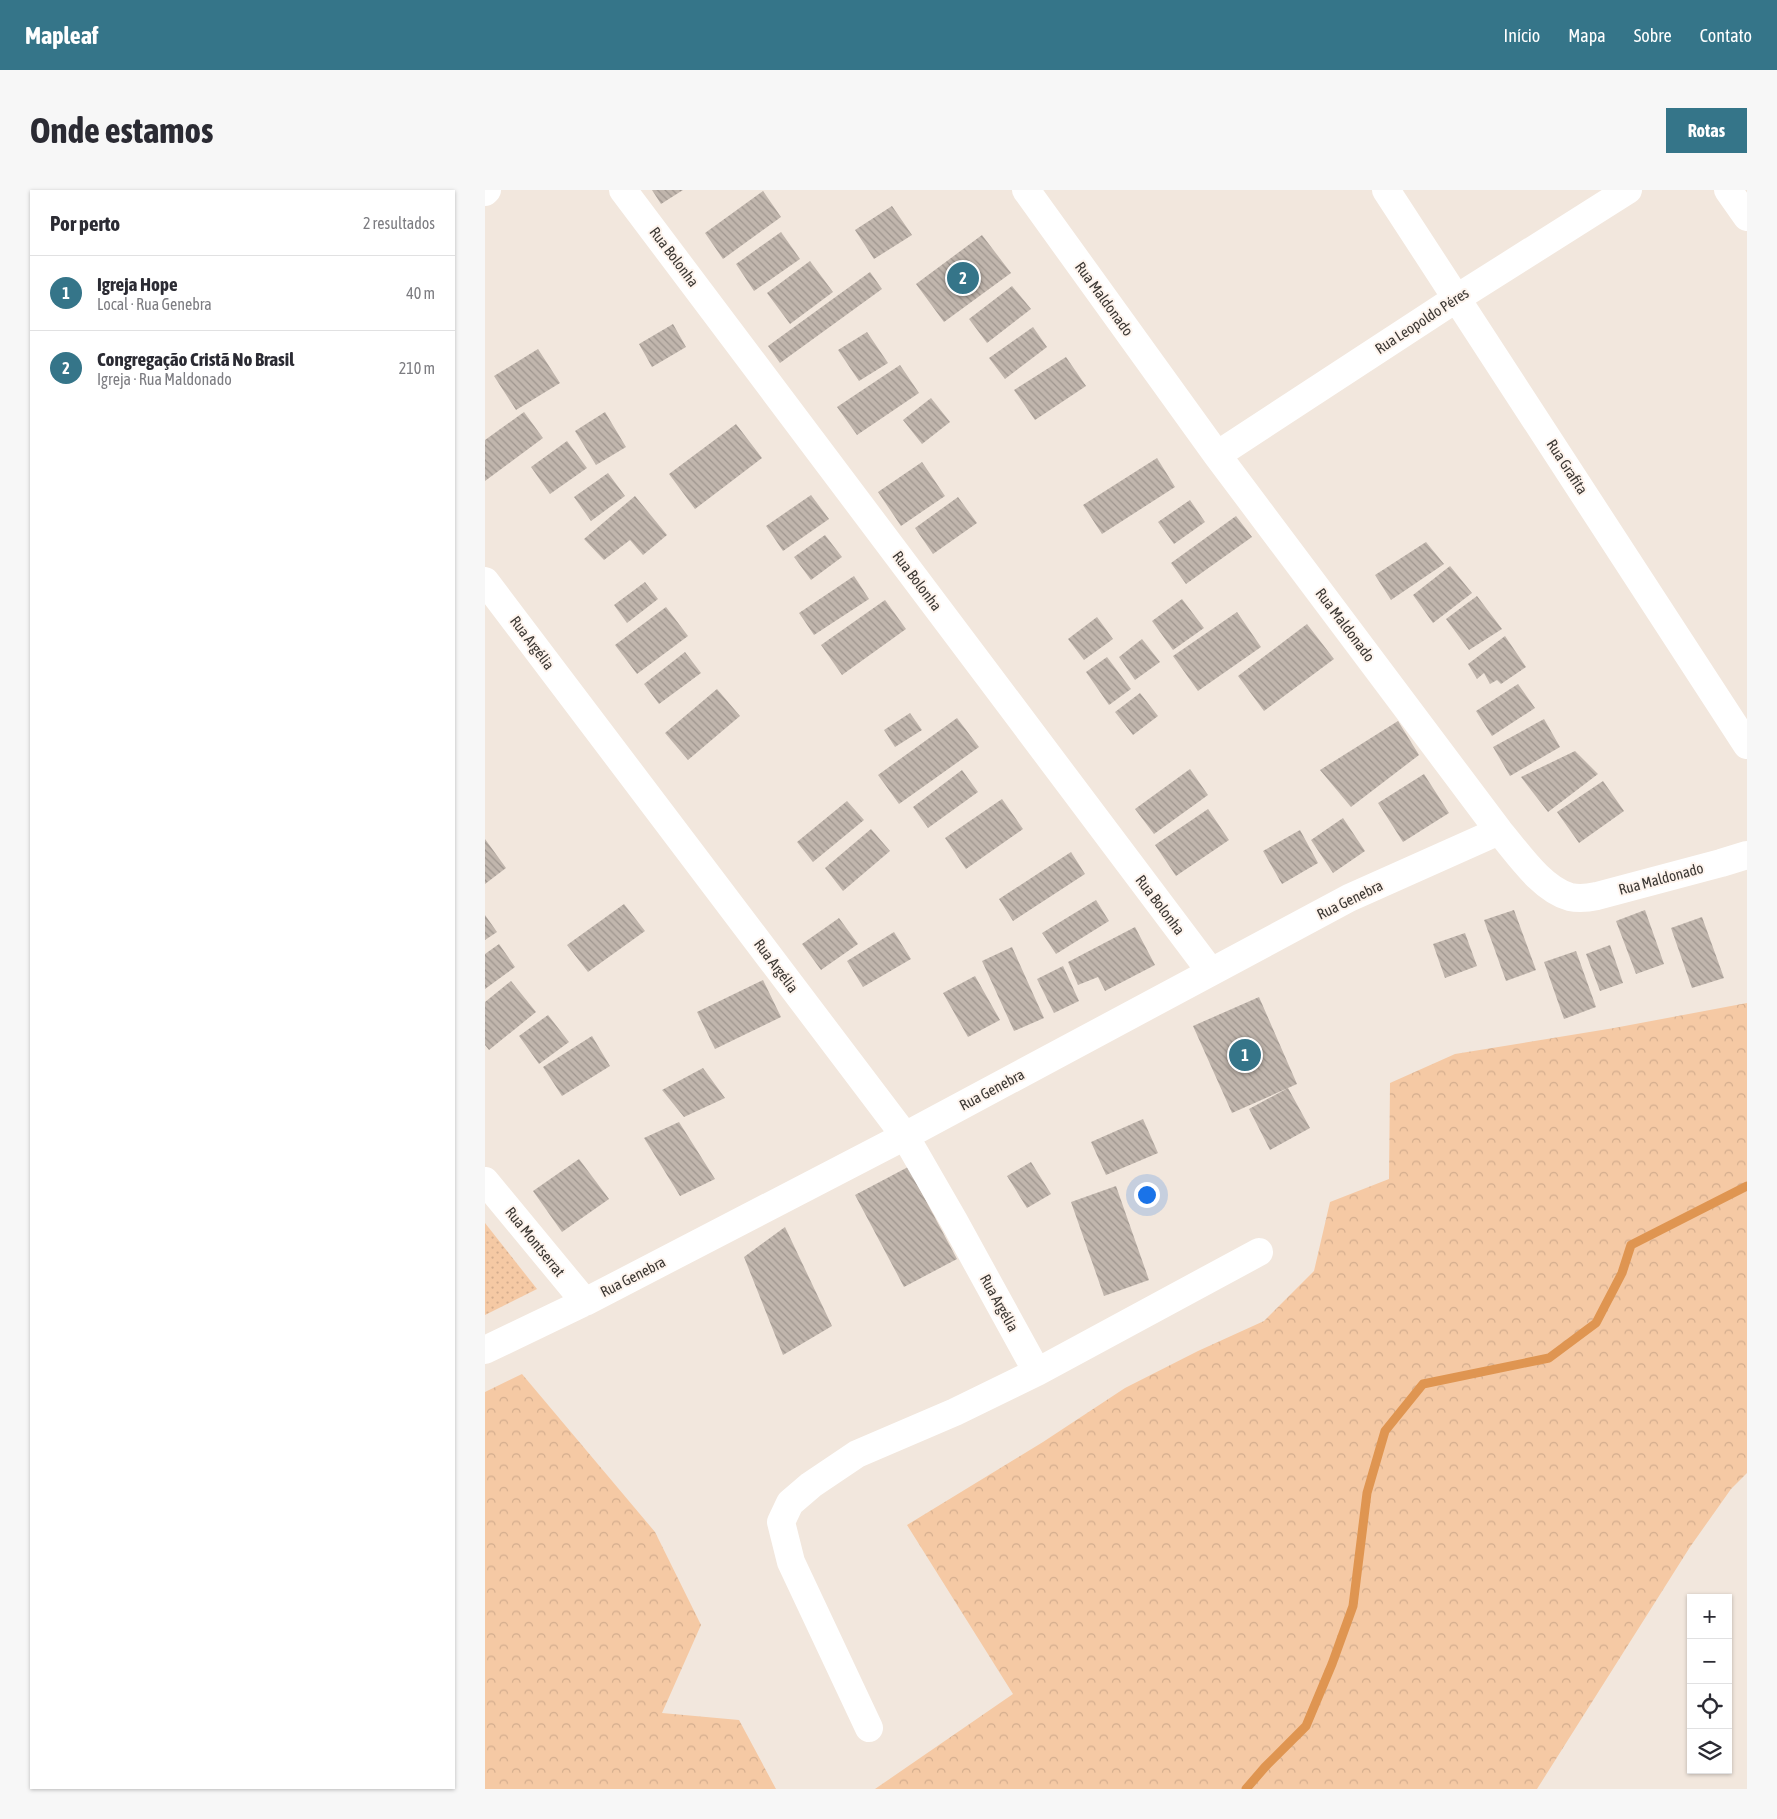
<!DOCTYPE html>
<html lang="pt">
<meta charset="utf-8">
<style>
body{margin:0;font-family:"Asap Condensed",sans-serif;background:#f7f7f7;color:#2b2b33}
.controls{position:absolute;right:15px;bottom:15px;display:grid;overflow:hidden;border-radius:0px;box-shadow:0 1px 4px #0004}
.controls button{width:45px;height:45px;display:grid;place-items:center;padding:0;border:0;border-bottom:1px solid #e1e1e2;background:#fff;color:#2b2b33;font:25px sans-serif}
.you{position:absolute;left:661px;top:1004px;width:18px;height:18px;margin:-12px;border:4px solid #fff;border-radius:50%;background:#1a73e8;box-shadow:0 0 0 8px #1a73e833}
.badge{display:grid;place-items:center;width:32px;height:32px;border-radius:50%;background:#357589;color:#fff;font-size:16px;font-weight:700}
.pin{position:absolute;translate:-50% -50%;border:2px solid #fff;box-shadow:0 1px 5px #0006}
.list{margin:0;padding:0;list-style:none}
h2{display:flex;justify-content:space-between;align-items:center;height:65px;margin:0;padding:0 20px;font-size:21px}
h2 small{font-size:16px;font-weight:400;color:#7c7c81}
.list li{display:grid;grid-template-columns:32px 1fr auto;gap:15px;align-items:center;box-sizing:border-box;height:75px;padding:0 20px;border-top:1px solid #e1e1e2}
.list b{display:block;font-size:19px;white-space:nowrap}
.list p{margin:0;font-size:16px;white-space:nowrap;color:#7c7c81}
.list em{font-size:16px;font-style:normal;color:#7c7c81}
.icon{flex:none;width:28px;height:28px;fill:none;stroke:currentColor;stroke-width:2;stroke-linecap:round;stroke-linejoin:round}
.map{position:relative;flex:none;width:1262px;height:1599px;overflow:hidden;border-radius:0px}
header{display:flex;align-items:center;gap:30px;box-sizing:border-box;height:70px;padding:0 25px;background:#357589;color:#fff}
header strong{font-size:24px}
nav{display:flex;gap:28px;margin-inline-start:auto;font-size:18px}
.intro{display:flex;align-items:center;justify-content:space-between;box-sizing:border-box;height:120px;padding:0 30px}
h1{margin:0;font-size:35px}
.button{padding:12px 22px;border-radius:0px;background:#357589;color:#fff;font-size:18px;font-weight:700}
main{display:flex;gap:30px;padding:0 30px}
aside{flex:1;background:#fff;border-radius:0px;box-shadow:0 1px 4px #0004}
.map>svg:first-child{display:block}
</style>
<header>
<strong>Mapleaf</strong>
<nav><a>Início</a><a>Mapa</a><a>Sobre</a><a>Contato</a></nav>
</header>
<div class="intro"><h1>Onde estamos</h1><a class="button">Rotas</a></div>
<main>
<aside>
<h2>Por perto<small>2 resultados</small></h2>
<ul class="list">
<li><span class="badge">1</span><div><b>Igreja Hope</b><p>Local · Rua Genebra</p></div><em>40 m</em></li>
<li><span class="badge">2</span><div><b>Congregação Cristã No Brasil</b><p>Igreja · Rua Maldonado</p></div><em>210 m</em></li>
</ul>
</aside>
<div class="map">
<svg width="1262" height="1599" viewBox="0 0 1262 1599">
<defs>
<pattern id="grass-dots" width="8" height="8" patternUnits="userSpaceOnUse" patternTransform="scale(1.25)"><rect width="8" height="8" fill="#f5c9a4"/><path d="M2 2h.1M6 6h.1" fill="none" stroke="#d3ad8e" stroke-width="1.8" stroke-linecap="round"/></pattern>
<pattern id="forest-crowns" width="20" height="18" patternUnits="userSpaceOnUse" patternTransform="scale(1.25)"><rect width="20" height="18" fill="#f5c9a4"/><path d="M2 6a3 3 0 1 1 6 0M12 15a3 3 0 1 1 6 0" fill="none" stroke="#d3ad8e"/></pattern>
<pattern id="building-back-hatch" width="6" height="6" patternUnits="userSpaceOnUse" patternTransform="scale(1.25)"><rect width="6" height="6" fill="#c1b6ad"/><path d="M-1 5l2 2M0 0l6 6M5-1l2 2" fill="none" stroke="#9e958e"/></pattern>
</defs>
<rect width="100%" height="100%" fill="#f2e7dd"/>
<path fill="url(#grass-dots)" d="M0,1033L52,1099L0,1125Z"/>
<path fill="url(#forest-crowns)" d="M1262,813V1283L1246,1299L1205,1357L1052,1599H390L528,1504L422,1335L558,1252L640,1198L713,1161L779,1131L829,1081L845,1012L904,989L905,893L970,864L1129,838Z
M37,1184L170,1342L216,1435L177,1523L254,1530L291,1599H0V1202Z"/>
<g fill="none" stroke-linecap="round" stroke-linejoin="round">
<path stroke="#df9551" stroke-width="9" d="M761,1599L780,1577L821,1536L847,1474L868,1416L882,1303L900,1241L938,1194L1064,1168L1111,1133L1137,1083L1146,1055L1262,996"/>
</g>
<path fill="url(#building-back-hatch)" d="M167,0H198L176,14Z
M278,1L296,27L238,69L220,43Z
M407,16L427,45L389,69L370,40Z
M296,42L315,69L269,101L251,74Z
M497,45L526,83L459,132L431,94Z
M325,71L348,102L305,134L282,103Z
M385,82L397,99L295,173L283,156Z
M527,96L546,119L502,153L484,129Z
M188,134L201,157L167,177L154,154Z
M548,137L562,157L520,189L504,168Z
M382,142L403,173L374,191L353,160Z
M53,159L75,193L31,220L9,186Z
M581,167L601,196L550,230L529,200Z
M415,175L434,203L372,245L352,217Z
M446,208L465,232L437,254L418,230Z
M39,222L58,248L0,291V250Z
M120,222L141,257L111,275L90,241Z
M251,234L277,268L210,319L184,284Z
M82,251L102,278L65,304L46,277Z
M672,268L690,297L617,344L598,315Z
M437,272L460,306L416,336L393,302Z
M123,283L140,306L106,331L89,307Z
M326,305L344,329L298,361L281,336Z
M150,306L182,345L158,365L145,350L119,370L99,349Z
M473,307L492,333L448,364L430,338Z
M705,310L720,332L689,354L673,332Z
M751,326L767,347L701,394L686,373Z
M340,345L357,367L326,390L309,367Z
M941,352L959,374L906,410L890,385Z
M965,376L987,403L948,433L928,405Z
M369,386L384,409L329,445L314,423Z
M160,392L173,409L142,433L129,415Z
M992,406L1017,439L984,460L961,429Z
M697,409L719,438L688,460L667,431Z
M400,410L421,439L357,485L336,455Z
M181,417L203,446L152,484L130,455Z
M752,422L776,457L713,501L688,466Z
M612,427L628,449L599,470L583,449Z
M822,434L849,469L779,521L753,486Z
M1020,446L1041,477L1016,494L1012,490L1005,494L999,483L992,489L983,474Z
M657,449L675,472L650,490L634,467Z
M200,462L216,483L174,514L159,494Z
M622,467L646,499L624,515L601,482Z
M1033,494L1050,518L1007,546L991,521Z
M232,499L255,526L203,570L180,543Z
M655,503L673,526L648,545L630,522Z
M425,523L437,540L410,557L399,540Z
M472,528L494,557L414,614L393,585Z
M1059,529L1075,557L1025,586L1008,557Z
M913,531L934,565L866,617L835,580Z
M1090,561L1113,584L1063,622L1036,587Z
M705,579L723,605L669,644L650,619Z
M477,580L493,602L443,638L428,617Z
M939,584L964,623L918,652L893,613Z
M1118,591L1139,621L1094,653L1072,622Z
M517,609L538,639L481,679L460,648Z
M362,611L379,630L328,672L312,652Z
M723,619L744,650L691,686L670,655Z
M858,628L880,661L848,683L826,650Z
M386,639L405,661L358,701L340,678Z
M815,640L833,673L797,694L778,661Z
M0,649L21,678L0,694Z
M586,662L600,684L528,731L514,709Z
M611,710L624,731L571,764L557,743Z
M139,714L160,741L103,782L82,755Z
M1029,720L1051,780L1021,791L999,730Z
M1160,720L1179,774L1151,784L1131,731Z
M0,725L12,742L0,750Z
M1217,727L1239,788L1207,798L1186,738Z
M354,728L373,754L336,780L317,754Z
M650,737L670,775L620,801L613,787L593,795L583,772Z
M409,742L426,769L378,797L362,771Z
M980,743L992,776L960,788L948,754Z
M14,754L30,777L0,799V764Z
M1125,755L1138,793L1115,801L1101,764Z
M527,757L559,828L529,841L497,771Z
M1091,761L1111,817L1079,829L1059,772Z
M578,776L594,811L569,823L552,789Z
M490,786L515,830L483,847L458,803Z
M278,790L296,827L230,859L212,822Z
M26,791L51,822L4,860L0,855V812Z
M774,807L812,894L747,923L708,836Z
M63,825L84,852L54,874L34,846Z
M107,846L125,876L77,906L58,877Z
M218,878L240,908L199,927L177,900Z
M803,898L825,938L785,960L764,919Z
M658,929L673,963L621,985L606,952Z
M194,932L230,989L195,1006L159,948Z
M94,969L124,1009L77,1042L48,1001Z
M546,972L566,1004L542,1018L522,986Z
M423,977L472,1069L419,1097L370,1005Z
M631,996L664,1090L619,1106L586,1012Z
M300,1037L347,1136L298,1165L259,1067Z"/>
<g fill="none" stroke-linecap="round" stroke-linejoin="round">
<path stroke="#fff" stroke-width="28" d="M138,0L726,782
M541,0L732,265L1014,641C1032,662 1056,699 1085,707C1094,709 1103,708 1112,706L1236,673L1262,665
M901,0L1262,555
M1243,0L1262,27
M0,2L2,0
M732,265L972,108L1143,0
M0,391L420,946L469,1031L552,1182
M0,991L100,1112
M0,1160L100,1112L420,946L864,708L1014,641
M384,1538L306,1372L296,1332L305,1313L326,1295L372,1264L470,1222L552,1182L774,1062"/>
</g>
<g text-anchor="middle" stroke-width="4" stroke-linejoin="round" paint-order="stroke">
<g font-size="15" fill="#3c3834" stroke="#fef4ed">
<text transform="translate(189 67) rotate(53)" y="5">Rua Bolonha</text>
<text transform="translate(619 109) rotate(54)" y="5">Rua Maldonado</text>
<text transform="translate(937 131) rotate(-33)" y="5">Rua Leopoldo Péres</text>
<text transform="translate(1082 277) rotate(57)" y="5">Rua Grafita</text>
<text transform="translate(432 391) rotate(53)" y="5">Rua Bolonha</text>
<text transform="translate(860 435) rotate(53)" y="5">Rua Maldonado</text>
<text transform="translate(47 453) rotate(53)" y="5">Rua Argélia</text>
<text transform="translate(1176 689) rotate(-15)" y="5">Rua Maldonado</text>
<text transform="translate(865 710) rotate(-26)" y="5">Rua Genebra</text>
<text transform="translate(675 715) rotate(53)" y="5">Rua Bolonha</text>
<text transform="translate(291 776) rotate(53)" y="5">Rua Argélia</text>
<text transform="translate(507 900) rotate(-28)" y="5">Rua Genebra</text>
<text transform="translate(50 1052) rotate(51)" y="5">Rua Montserrat</text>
<text transform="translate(148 1087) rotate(-27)" y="5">Rua Genebra</text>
<text transform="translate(514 1113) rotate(61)" y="5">Rua Argélia</text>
</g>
</g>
</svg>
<div class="controls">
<button>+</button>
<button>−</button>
<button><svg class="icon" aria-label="locate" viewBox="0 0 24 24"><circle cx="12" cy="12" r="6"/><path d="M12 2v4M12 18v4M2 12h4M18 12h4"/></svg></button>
<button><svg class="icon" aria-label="layers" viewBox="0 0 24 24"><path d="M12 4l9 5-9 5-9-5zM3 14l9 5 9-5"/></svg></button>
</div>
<div class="you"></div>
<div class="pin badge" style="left:760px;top:865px">1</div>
<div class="pin badge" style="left:478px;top:88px">2</div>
</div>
</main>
